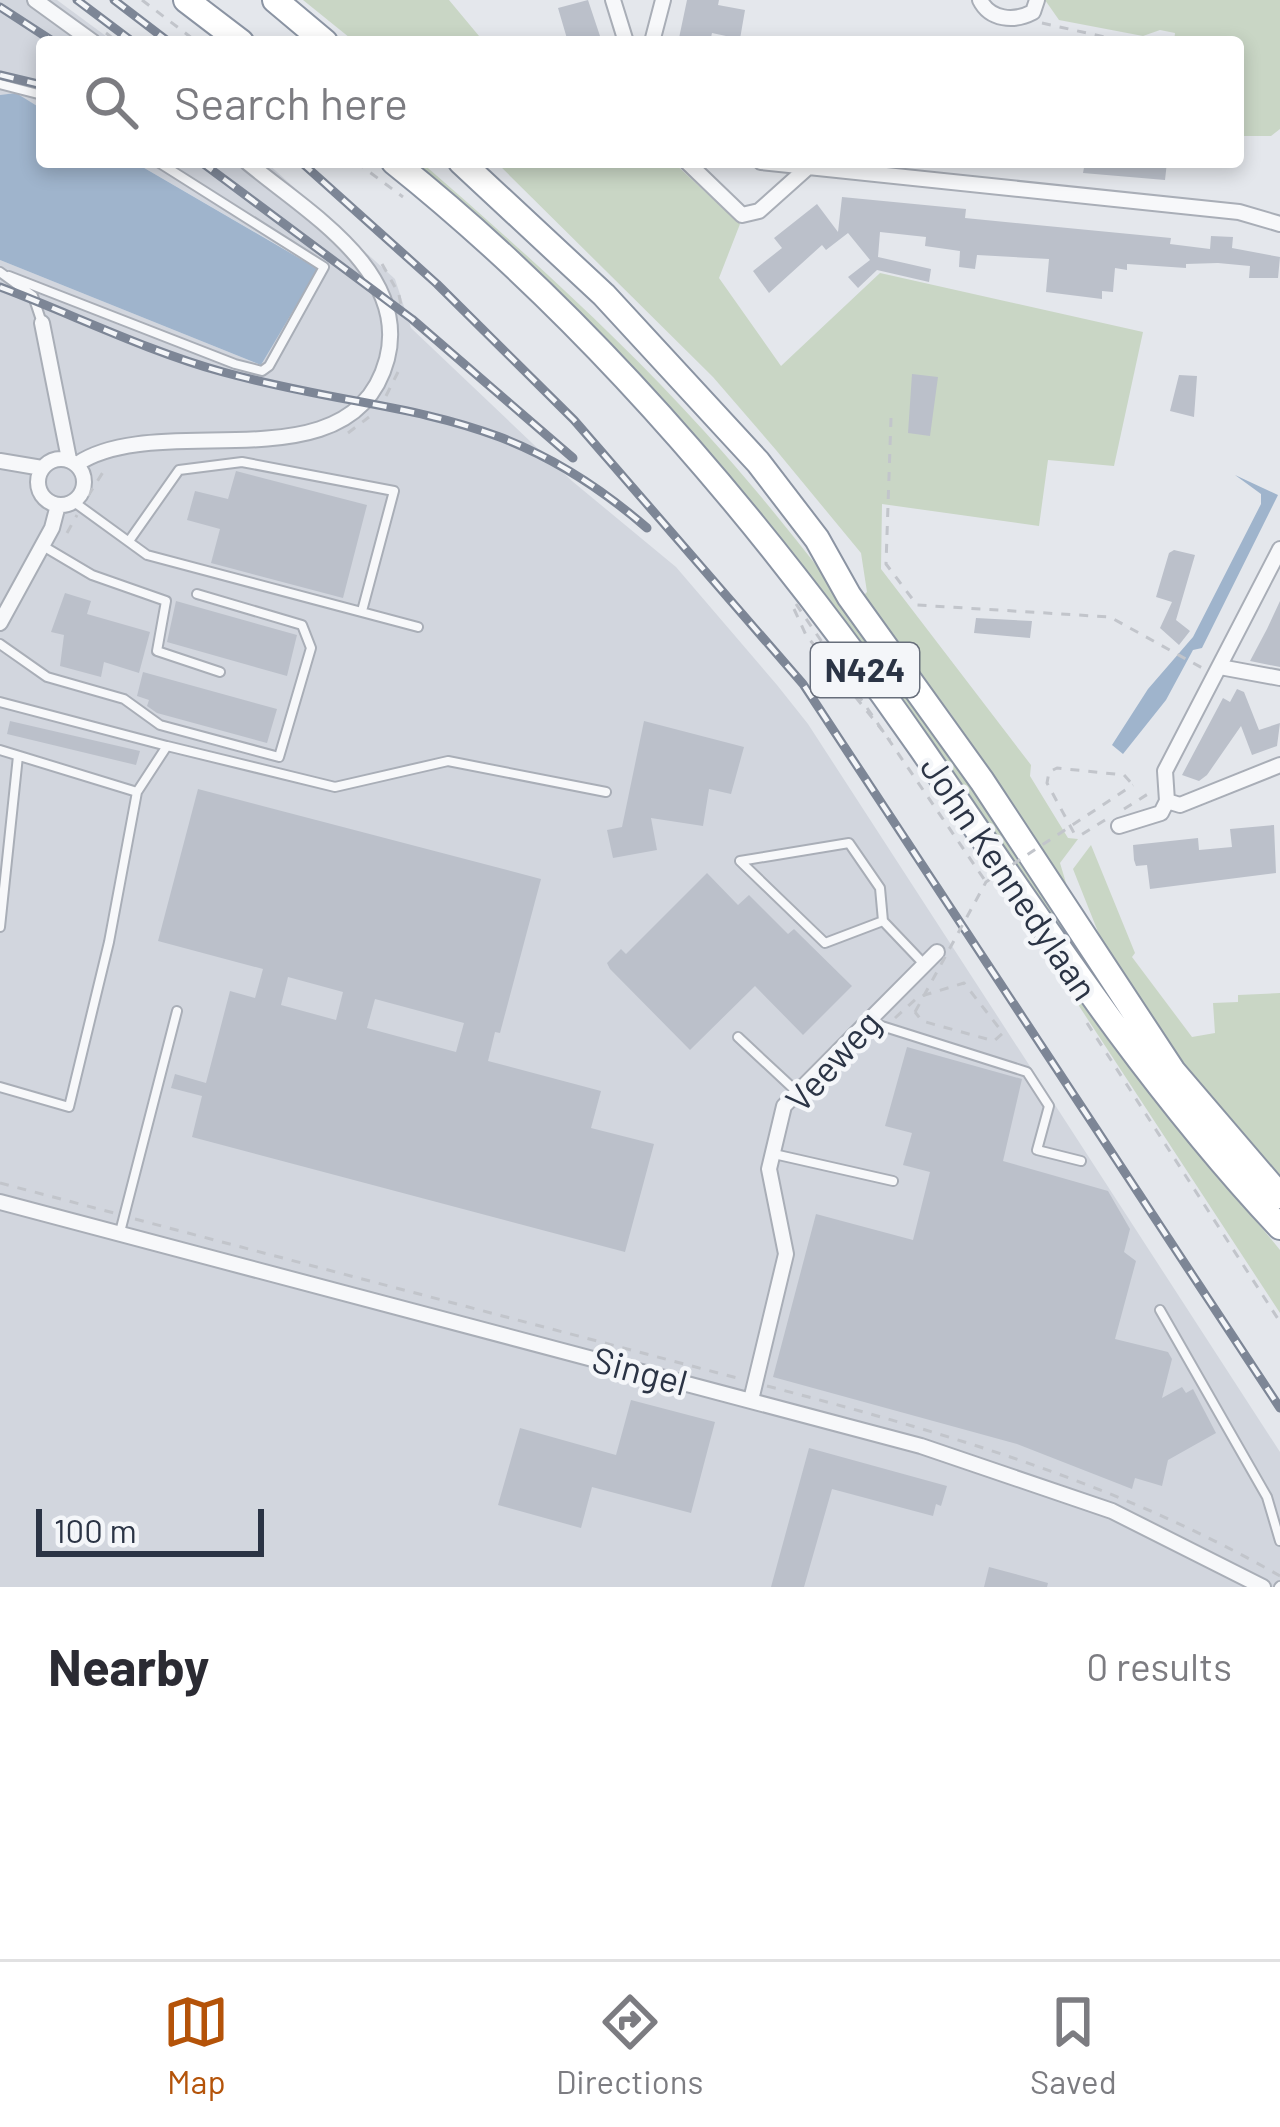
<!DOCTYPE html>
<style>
body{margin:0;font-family:Barlow,sans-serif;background:#f7f7f7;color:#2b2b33}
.scale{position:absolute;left:36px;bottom:30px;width:228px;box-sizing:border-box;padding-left:12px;border:6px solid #2b3445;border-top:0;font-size:33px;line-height:42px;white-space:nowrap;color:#2b3445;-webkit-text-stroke:9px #f4f6f9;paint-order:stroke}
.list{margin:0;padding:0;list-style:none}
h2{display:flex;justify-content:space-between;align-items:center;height:156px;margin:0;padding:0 48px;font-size:51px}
h2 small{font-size:39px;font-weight:400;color:#7c7c81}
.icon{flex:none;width:66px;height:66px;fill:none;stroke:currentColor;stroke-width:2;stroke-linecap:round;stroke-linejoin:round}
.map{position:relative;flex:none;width:1280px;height:1587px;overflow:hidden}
.search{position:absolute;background:#fff;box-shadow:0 6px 18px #0003;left:36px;right:36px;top:36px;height:132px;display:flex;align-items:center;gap:30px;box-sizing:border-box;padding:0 42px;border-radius:12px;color:#7c7c81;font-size:45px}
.sheet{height:372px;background:#fff}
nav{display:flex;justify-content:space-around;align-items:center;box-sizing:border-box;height:168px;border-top:3px solid #e1e1e2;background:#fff;font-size:33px;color:#7c7c81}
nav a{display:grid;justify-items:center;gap:6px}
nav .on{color:#b45309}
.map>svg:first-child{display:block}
</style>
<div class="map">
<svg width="1280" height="1587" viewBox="0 0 1280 1587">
<rect width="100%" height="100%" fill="#e4e7ec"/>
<path fill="#d2d6de" d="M0,0H57L114,42H42V109L16,94L0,95Z
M134,162H266L395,279L411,328L572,481L676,567L777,685L808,724L1280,1452V1587H0V260L261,365L317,268Z"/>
<path fill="#c9d6c5" d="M303,0H449L484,42H355Z
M1045,0H1280V129L1271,136H1238V42H1174L1175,33L1160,30L1143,36L1059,20Z
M407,162H421C520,248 616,334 704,431C889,636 1042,888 1198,1117L1178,1104L839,622Z
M496,162H673L740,224L719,278L781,366L880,273L1143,332L1114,466L1048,460L1039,526L882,504L881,569L1031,765L1030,776L1068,838L1078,839L1060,863L1072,903L951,714L862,597L867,592L861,553L776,450L713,377Z
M1091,845L1135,953L1132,957L1192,1037L1215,1033L1213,1003L1238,1002V995L1280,993V1183L1181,1065L1108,957L1073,869Z
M1043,951L1116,1051L1280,1250V1313Z"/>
<path fill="#9fb4cc" d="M16,93L42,109V162H134L318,269L261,365L0,260V95Z
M1235,475L1278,495L1202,648L1193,650L1166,700L1123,754L1112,745L1148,689L1193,637L1261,504V494Z"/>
<path fill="#bbc0ca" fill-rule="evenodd" d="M588,0L602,42H568L558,8Z
M687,0H719L718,5L745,10L740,39L712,33L710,42L679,38Z
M1085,162H1167L1165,180L1083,173Z
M842,197L966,209L965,218L1171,238L1170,244L1210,249L1211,236L1233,237L1232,248L1280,257L1278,278H1249L1250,266L1218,263L1186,264V268L1127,264V270L1115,268L1113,292L1102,291V299L1046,292L1049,259L977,255L975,269L959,267L960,251L925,246L926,237L880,232L878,257L931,269L929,282L877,270L858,288L848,277L870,260L848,233L826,250L822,245L769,293L753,271L782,248L774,238L817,204L838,232Z
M912,374L938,377L930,436L908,433Z
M1179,375L1197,376L1194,417L1170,411Z
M236,471L367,505L343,598L211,563L220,529L187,520L195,491L228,499Z
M1174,550L1195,555L1176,620L1190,631L1179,645L1160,628L1172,602L1156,597L1169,553Z
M65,593L91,601L87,614L150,632L139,673L104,662L101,677L60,666L64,635L51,632Z
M176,601L297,635L287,676L167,642Z
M1280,601V667L1250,661L1267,629Z
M976,618L1032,621L1030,638L974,633Z
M143,672L277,709L267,743L157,713L147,706L149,700L137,696Z
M1237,689L1244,692L1259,730L1280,723L1277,746L1252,755L1241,726L1207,775L1199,781L1182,775L1223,698L1230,702Z
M10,721L140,751L136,765L7,734Z
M644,721L744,747L731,794L709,789L703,826L651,818L657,850L613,858L607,830L622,827Z
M198,789L541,879L500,1033L495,1032L488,1061L601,1091L591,1128L654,1144L625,1252L192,1137L202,1096L171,1088L175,1074L206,1083L230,991L255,998L263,969L158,941ZM288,977L343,992L336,1020L281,1005ZM375,999L464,1023L456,1052L367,1028Z
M1274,825L1276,873L1150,889L1147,865L1136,866L1134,860L1133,845L1198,838L1199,850L1232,847L1230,829Z
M707,873L738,905L749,895L788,934L794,929L852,986L803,1035L755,986L690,1050L610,969L607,963L621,949L626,954Z
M907,1047L1022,1079L1003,1161L1108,1191L1130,1229L1124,1252L1136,1261L1115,1339L1168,1352L1172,1359L1162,1398L1182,1387L1186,1393L1193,1389L1216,1433L1168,1460L1162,1486L1135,1478L1132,1489L1017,1444L773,1377L816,1214L913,1240L930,1172L903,1165L912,1133L885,1126Z
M631,1400L715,1422L691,1513L592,1487L581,1528L498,1505L520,1428L616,1455Z
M809,1448L947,1486L941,1506L936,1504L933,1516L832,1489L804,1587H771Z
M989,1567L1048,1583L1047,1587H984Z"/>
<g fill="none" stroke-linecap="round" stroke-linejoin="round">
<defs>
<path id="service" d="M0,84L42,95
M0,272L33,296L42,323
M9,276L235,364L262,371L269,366L324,267L158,162
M74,502L147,555L418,627
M129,541L179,470L242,462L394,491L362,611
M43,546L92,575L166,601L157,651L220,672
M0,644L47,677L124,699L160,725L279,757L311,648L302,625L197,594
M0,702L167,746
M0,750L137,792L167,746L335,787L448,761L606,792
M883,921L880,888L849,843L740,861L825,943L883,921L923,963
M0,927L18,756
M869,1022L1027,1072L1049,1106L1037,1150L1081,1161
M738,1037L796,1091
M0,1087L69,1107L109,942L137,792
M774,1154L893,1181
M120,1232L177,1011
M1160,1310L1267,1497L1280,1541
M1279,1587L1280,1586"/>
<path id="minor" d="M35,0L93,42
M613,0L626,42
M980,0C990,20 1014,22 1033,12L1037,0
M652,42L663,0
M687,162L742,215L759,211L806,169
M761,162L1239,212L1280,224
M42,323L69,459
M38 482a23 23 0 1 1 46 0a23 23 0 1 1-46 0Z
M0,461L42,468
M77,464C161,408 352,490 387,359C410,270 304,210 247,162
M0,623L52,528L58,505
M1220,667L1280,678
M1167,801L1165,771L1280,549
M1167,801L1180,805L1280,765
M1119,826L1161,813L1167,801
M0,1202L921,1446L1112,1511L1263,1587
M751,1400L786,1254L769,1169L784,1106L937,952"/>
<path id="trunk" d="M186,0L241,42
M275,0L325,42
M394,162C597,324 773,535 921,748C1035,913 1142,1080 1280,1227
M461,162L604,295L758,462L817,539L849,596L982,781L1173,1071L1280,1196"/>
</defs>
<use href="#service" stroke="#a9aeb7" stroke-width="12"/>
<use href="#minor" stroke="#a9aeb7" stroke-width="18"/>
<use href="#trunk" stroke="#8b94a3" stroke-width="28"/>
<path stroke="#c2c5cb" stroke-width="3" stroke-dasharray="9 9" stroke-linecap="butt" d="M142,0L197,42
M1042,23L1127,42
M106,33L118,42
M1162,42L1167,39
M356,162L403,197
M382,264L395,287
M399,295L403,315
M386,396L398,372
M891,418L886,564L917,605L1110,617L1204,669
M348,433L369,417
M88,496L105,469
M67,533L77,515
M794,609L806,635L890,740
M1124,809L1151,792
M1105,820L1081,835L1074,833L1047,783L1049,772L1057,768L1124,775L1133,785
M895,1018L918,997L964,983L1003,1033L994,1041L922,1021L915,1012
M1087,1023L1280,1322
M0,1183L114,1213
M135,1219L741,1379
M767,1386C946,1433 1118,1483 1280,1576"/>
<use href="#service" stroke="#f7f8fa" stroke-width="8"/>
<use href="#minor" stroke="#f7f8fa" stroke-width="14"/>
<use href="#trunk" stroke="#fff" stroke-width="24"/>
<defs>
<path id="rail" d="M77,0L133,42
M114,0L169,42
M0,7L54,42
M0,75L42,85
M201,162L412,319L573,458
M301,162L437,284L574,420L803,684L1280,1408
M0,287C74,315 147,351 223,372C395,419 500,400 647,528"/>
</defs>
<use href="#rail" stroke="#7d8696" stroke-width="9"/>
<use href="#rail" stroke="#f4f6f9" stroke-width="4.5" stroke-dasharray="14" stroke-linecap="butt"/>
<path stroke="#c2c5cb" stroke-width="3" stroke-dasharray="9 9" stroke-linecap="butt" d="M796,604L986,882
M915,1012L986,882L1133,785"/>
</g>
<g text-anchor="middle" stroke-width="9" stroke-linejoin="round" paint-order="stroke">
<rect fill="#f4f6f9" stroke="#676e7b" stroke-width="3" x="811" y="643" width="108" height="54" rx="9"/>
<g font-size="33" font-weight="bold" fill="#2b3445">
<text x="865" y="682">N424</text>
</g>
<g font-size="36" fill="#2b3445" stroke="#f4f6f9">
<text transform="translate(1009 878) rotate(56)" y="13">John Kennedylaan</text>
<text transform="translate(833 1061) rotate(-48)" y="13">Veeweg</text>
<text transform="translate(640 1371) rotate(15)" y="13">Singel</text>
</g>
</g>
</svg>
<div class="scale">100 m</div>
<div class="search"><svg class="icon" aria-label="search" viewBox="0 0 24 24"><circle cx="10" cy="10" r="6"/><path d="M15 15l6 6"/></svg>Search here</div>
</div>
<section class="sheet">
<h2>Nearby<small>0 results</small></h2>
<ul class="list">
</ul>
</section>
<nav>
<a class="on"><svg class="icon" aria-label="map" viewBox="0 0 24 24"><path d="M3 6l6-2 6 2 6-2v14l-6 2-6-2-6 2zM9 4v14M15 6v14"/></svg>Map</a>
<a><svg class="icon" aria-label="directions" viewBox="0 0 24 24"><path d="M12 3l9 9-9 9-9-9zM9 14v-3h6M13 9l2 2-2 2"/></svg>Directions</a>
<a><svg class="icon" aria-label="saved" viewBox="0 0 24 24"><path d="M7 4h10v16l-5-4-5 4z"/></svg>Saved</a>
</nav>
